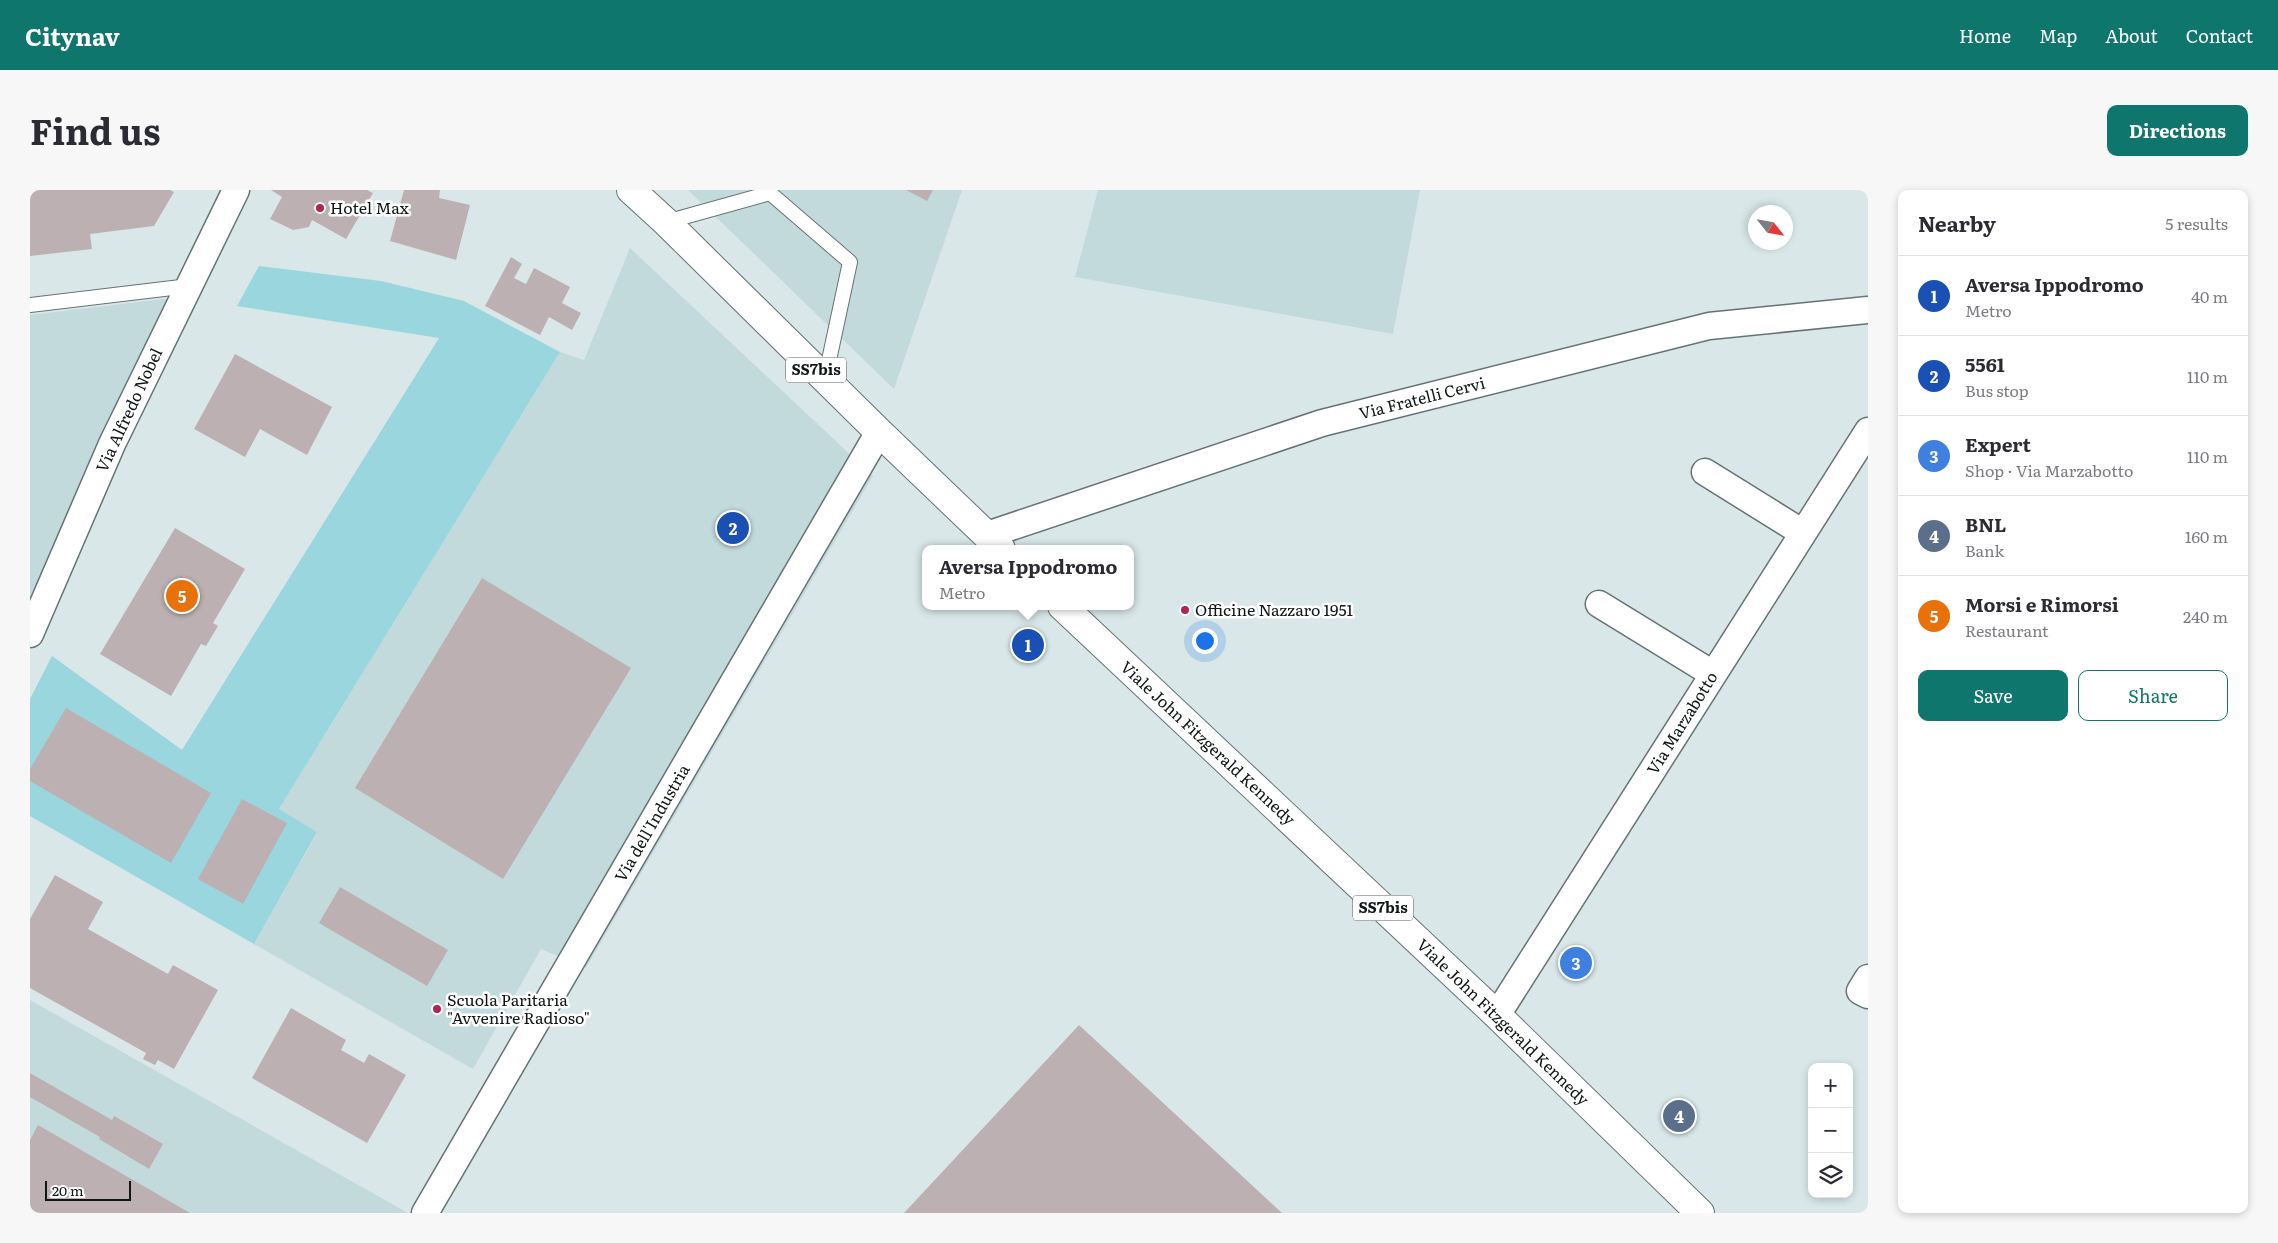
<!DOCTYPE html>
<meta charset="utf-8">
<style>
body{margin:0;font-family:Literata,serif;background:#f7f7f7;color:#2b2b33}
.controls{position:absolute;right:15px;bottom:15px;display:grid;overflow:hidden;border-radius:10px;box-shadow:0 2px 8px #0003}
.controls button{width:45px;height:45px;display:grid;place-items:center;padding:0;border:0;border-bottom:1px solid #e1e1e2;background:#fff;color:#2b2b33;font:25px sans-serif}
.compass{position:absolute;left:1718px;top:15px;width:45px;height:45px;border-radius:50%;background:#fff;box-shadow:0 2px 8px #0003;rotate:121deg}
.scale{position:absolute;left:15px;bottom:12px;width:86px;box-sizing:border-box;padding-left:5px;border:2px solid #101516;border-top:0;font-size:14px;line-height:18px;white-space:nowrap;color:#101516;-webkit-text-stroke:4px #fff;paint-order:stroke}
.you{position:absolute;left:1174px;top:450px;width:18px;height:18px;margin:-12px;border:4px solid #fff;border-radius:50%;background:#1a73e8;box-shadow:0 0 0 8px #1a73e833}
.badge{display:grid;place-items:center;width:32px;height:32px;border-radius:50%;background:#0f766e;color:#fff;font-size:16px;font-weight:700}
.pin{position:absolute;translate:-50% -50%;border:2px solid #fff;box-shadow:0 1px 5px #0006}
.popup{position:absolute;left:892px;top:355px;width:212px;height:65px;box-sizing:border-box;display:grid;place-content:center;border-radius:10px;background:#fff;filter:drop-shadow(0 1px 4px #0005);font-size:16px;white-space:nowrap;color:#7c7c81}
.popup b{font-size:19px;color:#2b2b33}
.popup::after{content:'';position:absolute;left:50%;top:100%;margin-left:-10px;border:10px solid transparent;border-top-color:#fff}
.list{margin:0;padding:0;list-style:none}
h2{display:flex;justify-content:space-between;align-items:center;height:65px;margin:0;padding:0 20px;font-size:21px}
h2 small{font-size:16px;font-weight:400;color:#7c7c81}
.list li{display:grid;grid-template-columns:32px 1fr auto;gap:15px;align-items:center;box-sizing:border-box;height:80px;padding:0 20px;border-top:1px solid #e1e1e2}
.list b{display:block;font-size:19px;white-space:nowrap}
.list p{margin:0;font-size:16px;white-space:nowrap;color:#7c7c81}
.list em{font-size:16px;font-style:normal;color:#7c7c81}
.actions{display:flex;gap:10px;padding:15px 20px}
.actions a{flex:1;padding:11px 0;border:1px solid #0f766e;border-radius:10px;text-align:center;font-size:18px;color:#0f766e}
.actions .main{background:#0f766e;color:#fff}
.icon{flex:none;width:28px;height:28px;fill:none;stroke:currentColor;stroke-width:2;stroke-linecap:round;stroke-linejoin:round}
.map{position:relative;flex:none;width:1838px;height:1023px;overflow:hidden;border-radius:10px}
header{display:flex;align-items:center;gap:30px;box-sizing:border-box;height:70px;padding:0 25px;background:#0f766e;color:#fff}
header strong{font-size:24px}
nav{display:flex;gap:28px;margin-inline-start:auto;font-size:18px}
.intro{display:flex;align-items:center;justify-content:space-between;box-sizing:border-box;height:120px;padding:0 30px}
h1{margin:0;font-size:35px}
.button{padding:12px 22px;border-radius:10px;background:#0f766e;color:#fff;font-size:18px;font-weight:700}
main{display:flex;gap:30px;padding:0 30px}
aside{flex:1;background:#fff;border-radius:10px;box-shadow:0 2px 8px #0003}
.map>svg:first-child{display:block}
</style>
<header>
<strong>Citynav</strong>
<nav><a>Home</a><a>Map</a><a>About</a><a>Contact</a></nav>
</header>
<div class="intro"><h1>Find us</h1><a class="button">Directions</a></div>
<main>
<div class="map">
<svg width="1838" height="1023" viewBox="0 0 1838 1023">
<rect width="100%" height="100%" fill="#d9e7e9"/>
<path fill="#c3dadd" d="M658,0H932L864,199Z
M1068,0H1390L1363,144L1045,87Z
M600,58L843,286L556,778L511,759L443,879L224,754L287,643L249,619L530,162L554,170Z
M142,108L0,419V125Z
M0,810L378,1023H0Z"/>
<path fill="#99d6de" d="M229,76L351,91L434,111L530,162L249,619L287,642L224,754L0,626V509L22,466L152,560L409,148L207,116Z"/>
<path fill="#bdb0b2" d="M0,0H140L144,2L124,36L60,44L62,59L0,66Z
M241,0H337L343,3L316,49L282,30L279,37L263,40L240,29L252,7Z
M374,0H410L409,8L440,15L426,70L360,51Z
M876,0H903L897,11Z
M481,67L492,74L484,88L496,94L504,78L540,97L532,113L551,123L542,140L519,127L510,145L455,116Z
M205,164L302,217L277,265L230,239L215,267L164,239Z
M145,338L215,379L183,433L188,436L176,456L171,454L141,506L70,464Z
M452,388L601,478L473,689L325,598Z
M36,518L181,603L141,673L0,591V579Z
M212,609L257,633L213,714L168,689Z
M25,685L73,712L58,739L138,784L143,775L188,800L144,879L128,870L125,875L113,869L116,863L0,798V729Z
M310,697L418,760L397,796L289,733Z
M261,818L316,850L311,860L334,873L339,864L376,885L337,953L222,888Z
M1049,835L1252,1023H874Z
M0,883L82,930L84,926L133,954L119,979L69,949L70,947L0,907Z
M8,935L160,1023H0V950Z"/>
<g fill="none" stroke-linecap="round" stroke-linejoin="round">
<defs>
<path id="lane" d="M636,32L740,3L820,72L795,189
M0,115L159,96"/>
<path id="street" d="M1675,282L1773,343
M957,345L1292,233L1679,136L1838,120
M1569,414L1683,484
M0,444L82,254L206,0
M1838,788L1830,801L1838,805
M1467,825L1838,241
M395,1023L849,242"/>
<path id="primary" d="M601,0L636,32L849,242L971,359
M1032,416L1467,825L1670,1023"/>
</defs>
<use href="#lane" stroke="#667374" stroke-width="16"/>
<use href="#street" stroke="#667374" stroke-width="29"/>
<use href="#primary" stroke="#667374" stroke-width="30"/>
<use href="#lane" stroke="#fff" stroke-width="14"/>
<use href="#street" stroke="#fff" stroke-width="26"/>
<use href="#primary" stroke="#fff" stroke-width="28"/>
</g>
<g fill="#b32353" stroke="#fff" stroke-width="2">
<circle cx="290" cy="18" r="5"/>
<circle cx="1155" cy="420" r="5"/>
<circle cx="407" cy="819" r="5"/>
</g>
<g text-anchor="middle" stroke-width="5" stroke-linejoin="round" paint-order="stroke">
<g fill="#fff" stroke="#585b5c" stroke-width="1">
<rect x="756" y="167.5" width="60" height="25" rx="4"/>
<rect x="1323" y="705.5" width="60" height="25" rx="4"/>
</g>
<g font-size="15" font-weight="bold" fill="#101516">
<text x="786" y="185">SS7bis</text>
<text x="1353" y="723">SS7bis</text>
</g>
<g font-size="16" fill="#101516" stroke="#fff" text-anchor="start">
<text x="300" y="24">Hotel Max</text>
<text x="1165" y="426">Officine Nazzaro 1951</text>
<text x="417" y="816">Scuola Paritaria<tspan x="417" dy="18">"Avvenire Radioso"</tspan></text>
</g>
<g font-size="16" fill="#101516" stroke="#fff">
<text transform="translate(1392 208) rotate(-14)" y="6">Via Fratelli Cervi</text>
<text transform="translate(99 220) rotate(-65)" y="6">Via Alfredo Nobel</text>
<text transform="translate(1652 533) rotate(-58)" y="6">Via Marzabotto</text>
<text transform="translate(1178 553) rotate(43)" y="6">Viale John Fitzgerald Kennedy</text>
<text transform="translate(622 633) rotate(-60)" y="6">Via dell'Industria</text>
<text transform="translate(1473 832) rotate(44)" y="6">Viale John Fitzgerald Kennedy</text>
</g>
</g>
</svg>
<div class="controls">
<button>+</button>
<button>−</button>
<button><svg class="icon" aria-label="layers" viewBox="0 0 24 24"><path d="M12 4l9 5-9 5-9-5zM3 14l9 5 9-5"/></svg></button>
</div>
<svg class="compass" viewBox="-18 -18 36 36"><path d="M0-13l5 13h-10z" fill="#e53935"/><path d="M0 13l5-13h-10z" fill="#7c7c81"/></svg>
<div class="scale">20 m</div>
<div class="you"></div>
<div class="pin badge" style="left:998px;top:455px;background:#1a4fb4">1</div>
<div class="popup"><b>Aversa Ippodromo</b>Metro</div>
<div class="pin badge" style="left:703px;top:338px;background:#1a4fb4">2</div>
<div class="pin badge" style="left:1546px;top:773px;background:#3f7fe0">3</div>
<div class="pin badge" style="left:1649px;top:926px;background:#5c6f8a">4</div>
<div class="pin badge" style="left:152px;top:406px;background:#e8710a">5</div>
</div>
<aside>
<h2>Nearby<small>5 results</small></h2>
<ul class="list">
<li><span class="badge" style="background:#1a4fb4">1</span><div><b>Aversa Ippodromo</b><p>Metro</p></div><em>40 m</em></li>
<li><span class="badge" style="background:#1a4fb4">2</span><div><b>5561</b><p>Bus stop</p></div><em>110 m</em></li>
<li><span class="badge" style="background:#3f7fe0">3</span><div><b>Expert</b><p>Shop · Via Marzabotto</p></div><em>110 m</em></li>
<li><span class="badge" style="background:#5c6f8a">4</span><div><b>BNL</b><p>Bank</p></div><em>160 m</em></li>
<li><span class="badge" style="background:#e8710a">5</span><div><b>Morsi e Rimorsi</b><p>Restaurant</p></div><em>240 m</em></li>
</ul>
<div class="actions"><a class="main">Save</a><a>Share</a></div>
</aside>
</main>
